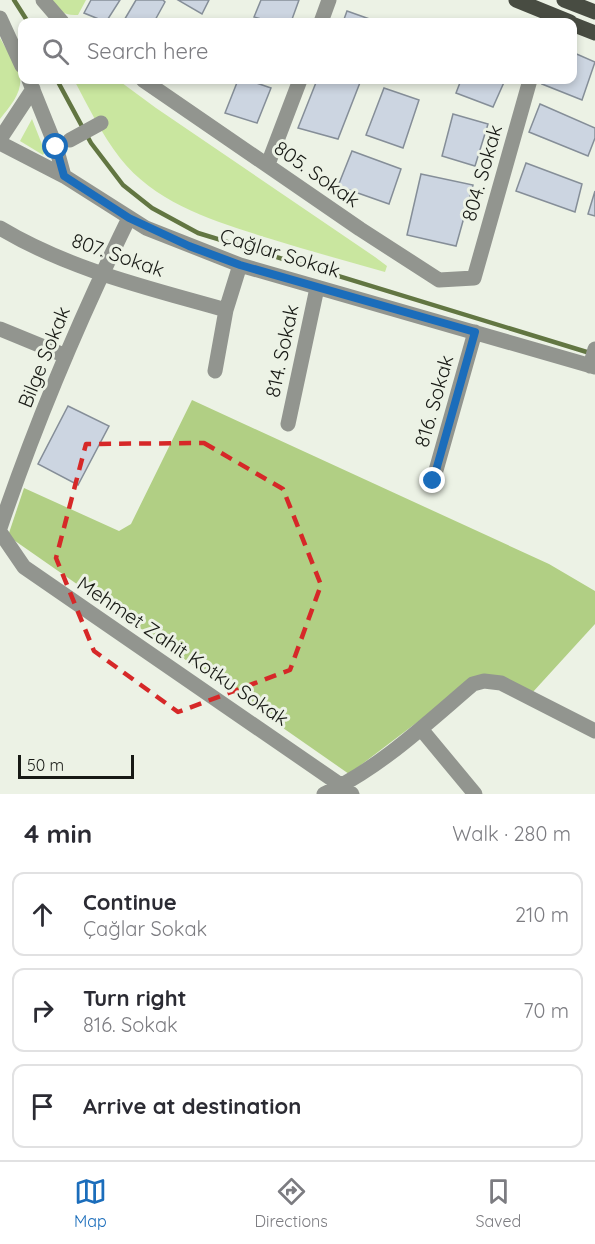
<!DOCTYPE html>
<meta charset="utf-8">
<style>
body{margin:0;font-family:Quicksand,sans-serif;background:#f7f7f7;color:#2b2b33}
.scale{position:absolute;left:18px;bottom:15px;width:116px;box-sizing:border-box;padding-left:6px;border:3px solid #171914;border-top:0;font-size:16px;line-height:21px;white-space:nowrap;color:#171914;-webkit-text-stroke:4px #ecf2e5;paint-order:stroke}
.stop{position:absolute;width:18px;height:18px;margin:-14px;border:4px solid #1b6dbb;border-radius:50%;background:#fff}
.stop.end{background:#1b6dbb;border-color:#fff;box-shadow:0 2px 6px #0008}
.list{margin:0;padding:0;list-style:none}
h2{display:flex;justify-content:space-between;align-items:center;height:78px;margin:0;padding:0 24px;font-size:26px}
h2 small{font-size:20px;font-weight:400;color:#7c7c81}
.list li{display:grid;grid-template-columns:39px 1fr auto;gap:18px;align-items:center;box-sizing:border-box;height:84px;margin:0 12px 12px;padding:0 12px;border:2px solid #e1e1e2;border-radius:12px}
.list b{display:block;font-size:22px;white-space:nowrap}
.list p{margin:0;font-size:20px;white-space:nowrap;color:#7c7c81}
.list em{font-size:20px;font-style:normal;color:#7c7c81}
.icon{flex:none;width:33px;height:33px;fill:none;stroke:currentColor;stroke-width:2;stroke-linecap:round;stroke-linejoin:round}
.map{position:relative;flex:none;width:595px;height:794px;overflow:hidden}
.search{position:absolute;background:#fff;box-shadow:0 3px 9px #0003;left:18px;right:18px;top:18px;height:66px;display:flex;align-items:center;gap:15px;box-sizing:border-box;padding:0 21px;border-radius:12px;color:#7c7c81;font-size:22px}
.sheet{height:366px;background:#fff}
nav{display:flex;justify-content:space-around;align-items:center;box-sizing:border-box;height:84px;border-top:2px solid #e1e1e2;background:#fff;font-size:16px;color:#7c7c81}
nav a{display:grid;justify-items:center;gap:3px}
nav .on{color:#1b6dbb}
.map>svg:first-child{display:block}
</style>
<div class="map">
<svg width="595" height="794" viewBox="0 0 595 794">
<rect width="100%" height="100%" fill="#ecf2e5"/>
<path fill="#c9e69f" d="M49,0H86L78,15C64,16 57,10 49,0Z
M0,38L20,73C23,93 11,105 0,119Z
M74,80H118L156,108L375,257L387,266L385,272C347,261 309,251 271,239C217,222 157,205 120,158C102,135 88,106 74,80Z
M32,119L45,152L43,155L20,141Z"/>
<path fill="#b1cf84" d="M192,400L549,564L595,591V624L532,693L478,676L349,774L8,536L24,488L119,531L131,524Z"/>
<g fill="none" stroke-linecap="round" stroke-linejoin="round">
<path stroke="#627642" stroke-width="4.5" d="M14,0L28,22
M57,80L91,143L123,185L152,208L198,233L590,353"/>
</g>
<path fill="#ccd5e1" stroke="#858e98" stroke-width="1.5" d="M91,0H120L106,22L84,13Z
M136,0H163L165,2L154,22H123Z
M178,0H209L202,14Z
M261,0H299L291,22H272L254,17Z
M347,11L378,22H343Z
M572,52L595,62L582,100L542,84L544,80H572Z
M238,80H248L271,88L257,123L225,113Z
M317,80H361L338,139L298,128Z
M461,80H505L493,107L456,93Z
M384,88L419,100L403,148L366,135Z
M540,104L595,128V138L588,156L529,132Z
M453,114L488,124L475,166L442,156Z
M352,151L401,169L389,204L338,186Z
M526,163L582,184L575,212L516,191Z
M421,174L473,185L456,246L407,235Z
M595,191V216L588,214Z
M68,406L109,426L78,485L38,464Z"/>
<g fill="none" stroke-linecap="round" stroke-linejoin="round">
<path stroke="#92958f" stroke-width="15" d="M43,0L62,22
M0,18L22,66
M321,22L329,0
M29,80L56,147L64,176L146,228L240,265L595,367
M143,80L360,229L439,280L474,278L530,80
M0,139L33,89
M70,140L101,123
M0,143L64,176
M268,164L300,80
M0,228C70,270 149,288 226,310
M0,329L66,356
M590,366L595,349
M215,371L226,310L240,265
M288,424L317,288
M433,481L475,332
M0,528C36,422 80,318 129,218
M0,532L24,567L342,786L352,794
M421,729L475,794
M324,794C380,768 426,724 473,684L484,681L501,683L595,731"/>
<path stroke="#484c42" stroke-width="15" d="M516,0L570,22
M564,0L595,12
M572,24L595,33"/>
</g>
<g fill="none" stroke-linecap="round" stroke-linejoin="round">
<path stroke="#1b6dbb" stroke-width="8" d="M56,147L64,176L129,218L189,246L240,265L475,332L433,481"/>
</g>
<path fill="none" stroke="#d62828" stroke-width="4.5" stroke-dasharray="12 8" stroke-linejoin="round" d="M204,443L283,489L321,585L290,670L178,712L94,651L56,558L86,444Z"/>
<g text-anchor="middle" stroke-width="6" stroke-linejoin="round" paint-order="stroke">
<g font-size="20" fill="#171914" stroke="#ecf2e5">
<text transform="translate(482 173) rotate(-74)" y="7">804. Sokak</text>
<text transform="translate(317 174) rotate(35)" y="7">805. Sokak</text>
<text transform="translate(280 253) rotate(17)" y="7">Çağlar Sokak</text>
<text transform="translate(118 255) rotate(19)" y="7">807. Sokak</text>
<text transform="translate(282 351) rotate(-78)" y="7">814. Sokak</text>
<text transform="translate(44 357) rotate(-68)" y="7">Bilge Sokak</text>
<text transform="translate(434 401) rotate(-74)" y="7">816. Sokak</text>
<text transform="translate(183 651) rotate(34)" y="7">Mehmet Zahit Kotku Sokak</text>
</g>
</g>
</svg>
<div class="scale">50 m</div>
<div class="stop" style="left:56px;top:147px"></div>
<div class="stop end" style="left:433px;top:481px"></div>
<div class="search"><svg class="icon" aria-label="search" viewBox="0 0 24 24"><circle cx="10" cy="10" r="6"/><path d="M15 15l6 6"/></svg>Search here</div>
</div>
<section class="sheet">
<h2>4 min<small>Walk · 280 m</small></h2>
<ul class="list">
<li><svg class="icon" aria-label="ahead" viewBox="0 0 24 24"><path d="M12 20V5M6 11l6-6 6 6"/></svg><div><b>Continue</b><p>Çağlar Sokak</p></div><em>210 m</em></li>
<li><svg class="icon" aria-label="right" viewBox="0 0 24 24"><path d="M7 20v-9h11M14 6l5 5-5 5"/></svg><div><b>Turn right</b><p>816. Sokak</p></div><em>70 m</em></li>
<li><svg class="icon" aria-label="arrive" viewBox="0 0 24 24"><path d="M6 21V4h12l-3 4 3 4H6"/></svg><div><b>Arrive at destination</b></div></li>
</ul>
</section>
<nav>
<a class="on"><svg class="icon" aria-label="map" viewBox="0 0 24 24"><path d="M3 6l6-2 6 2 6-2v14l-6 2-6-2-6 2zM9 4v14M15 6v14"/></svg>Map</a>
<a><svg class="icon" aria-label="directions" viewBox="0 0 24 24"><path d="M12 3l9 9-9 9-9-9zM9 14v-3h6M13 9l2 2-2 2"/></svg>Directions</a>
<a><svg class="icon" aria-label="saved" viewBox="0 0 24 24"><path d="M7 4h10v16l-5-4-5 4z"/></svg>Saved</a>
</nav>
